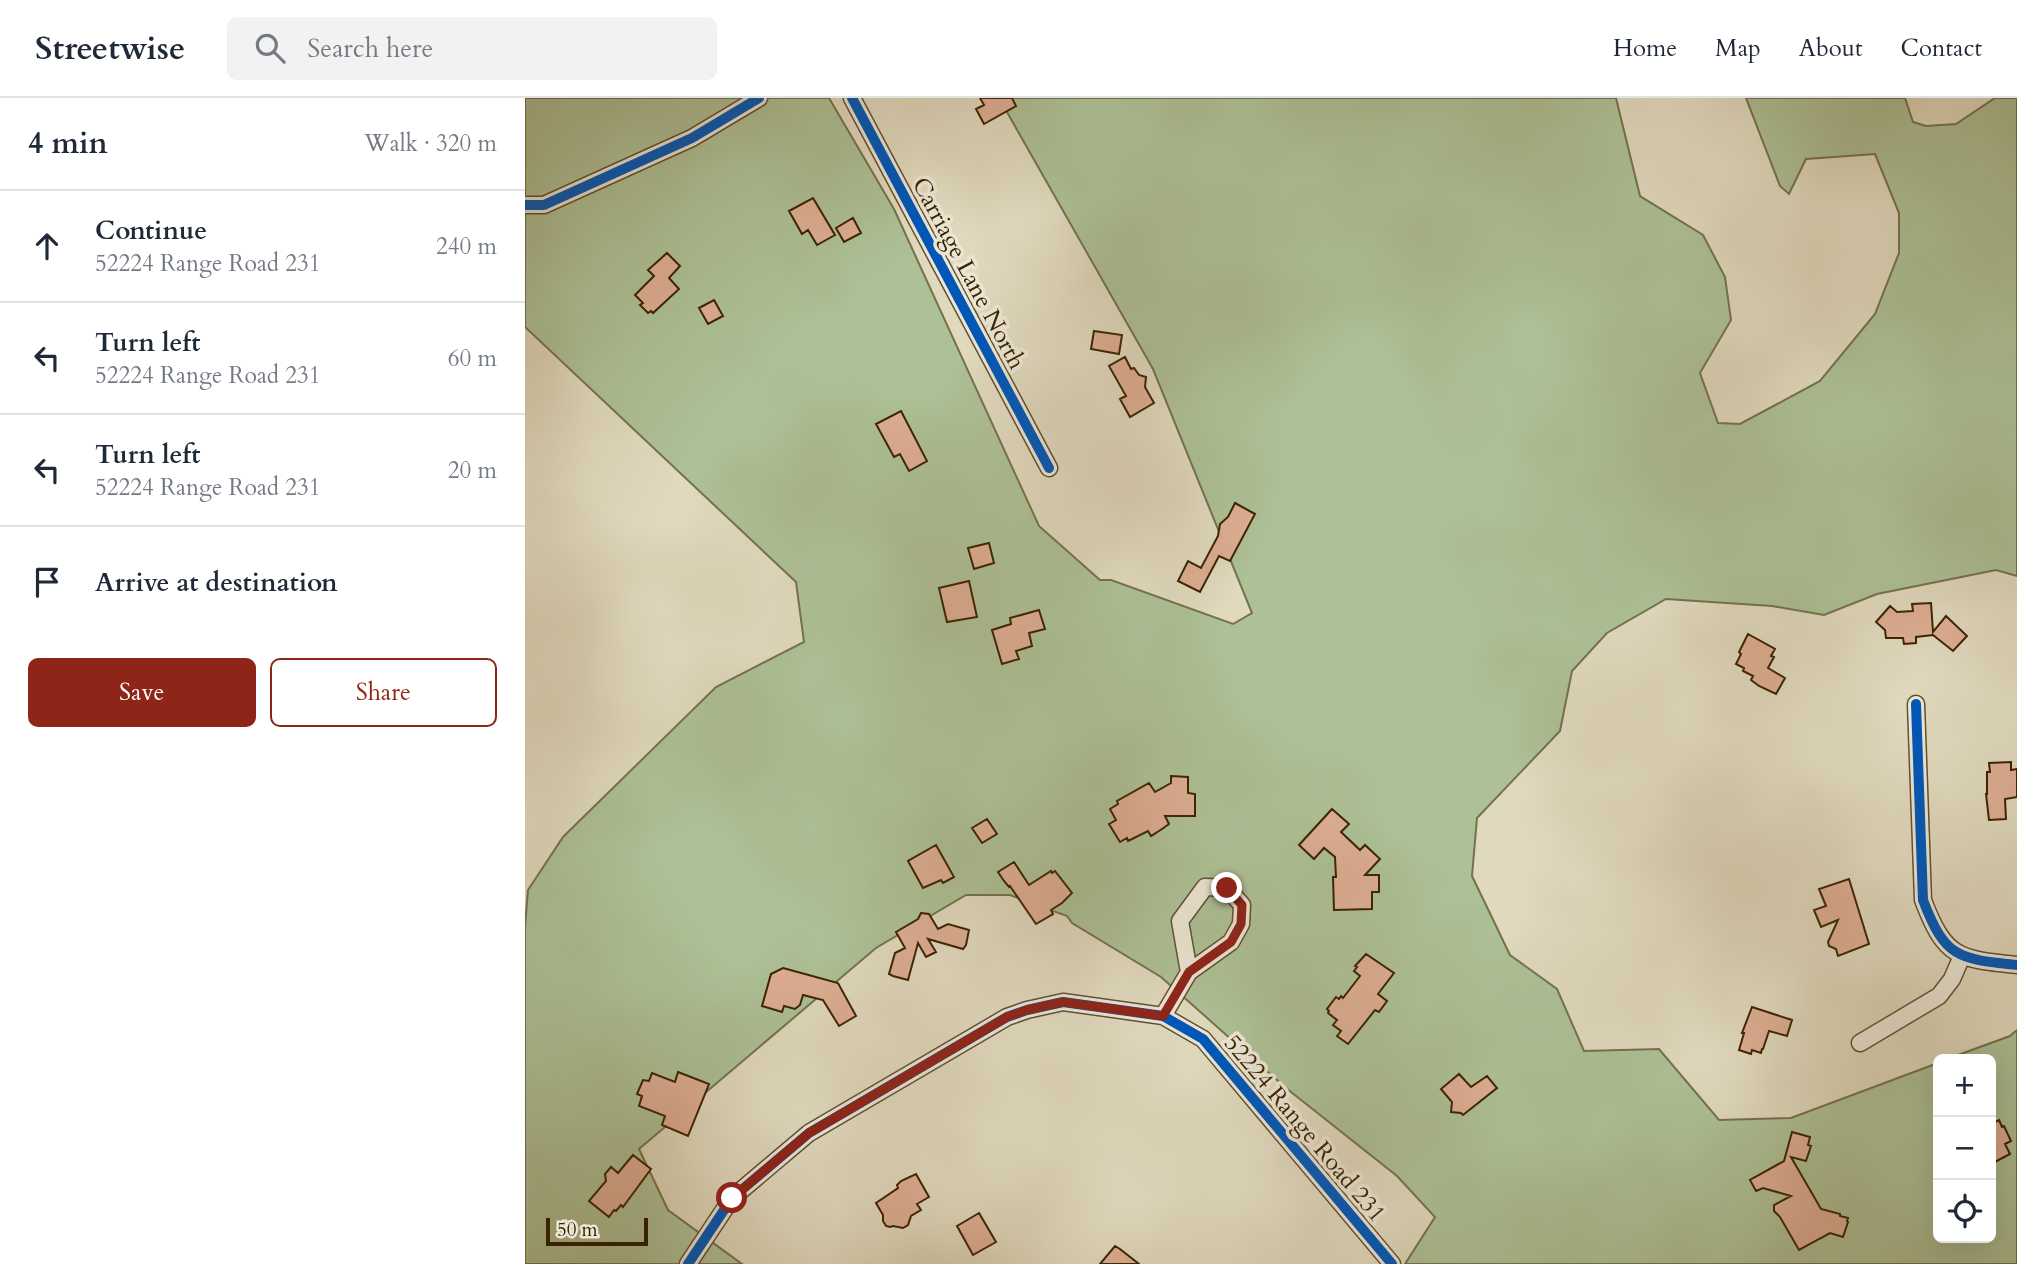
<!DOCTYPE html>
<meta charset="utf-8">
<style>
body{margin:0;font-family:Cardo,serif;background:#f2f2f3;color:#1f2937}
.controls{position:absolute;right:21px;bottom:21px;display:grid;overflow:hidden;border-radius:10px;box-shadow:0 7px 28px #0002}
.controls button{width:63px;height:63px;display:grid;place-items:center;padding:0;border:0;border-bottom:2px solid #e0e1e3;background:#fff;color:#1f2937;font:35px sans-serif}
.scale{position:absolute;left:21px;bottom:18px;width:102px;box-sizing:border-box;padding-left:7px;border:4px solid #3a2302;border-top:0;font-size:19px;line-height:24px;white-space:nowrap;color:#3a2302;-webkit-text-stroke:5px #ebe6d5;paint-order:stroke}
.stop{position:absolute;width:21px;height:21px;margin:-16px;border:5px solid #8f2418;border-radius:50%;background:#fff}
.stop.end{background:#8f2418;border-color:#fff;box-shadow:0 2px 7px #0008}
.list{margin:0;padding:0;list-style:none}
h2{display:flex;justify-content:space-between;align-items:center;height:91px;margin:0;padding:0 28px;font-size:30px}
h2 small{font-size:23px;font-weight:400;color:#747a83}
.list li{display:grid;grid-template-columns:46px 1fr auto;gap:21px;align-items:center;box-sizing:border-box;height:112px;padding:0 28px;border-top:2px solid #e0e1e3}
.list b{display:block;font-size:26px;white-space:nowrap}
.list p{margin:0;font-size:23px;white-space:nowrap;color:#747a83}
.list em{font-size:23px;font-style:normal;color:#747a83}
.actions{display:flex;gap:14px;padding:21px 28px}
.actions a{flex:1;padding:16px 0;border:2px solid #8f2418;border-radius:10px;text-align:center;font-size:24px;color:#8f2418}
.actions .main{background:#8f2418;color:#fff}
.icon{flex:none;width:38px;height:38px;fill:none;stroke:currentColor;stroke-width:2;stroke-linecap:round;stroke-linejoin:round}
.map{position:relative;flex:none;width:1492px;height:1166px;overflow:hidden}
header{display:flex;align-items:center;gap:42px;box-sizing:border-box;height:98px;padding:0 35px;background:#fff;border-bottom:2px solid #e0e1e3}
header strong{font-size:33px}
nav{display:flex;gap:38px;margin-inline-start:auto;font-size:24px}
.search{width:490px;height:63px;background:#f2f2f3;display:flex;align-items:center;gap:18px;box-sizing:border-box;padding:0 24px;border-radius:10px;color:#747a83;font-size:26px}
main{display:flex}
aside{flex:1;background:#fff}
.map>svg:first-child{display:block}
</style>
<header>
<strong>Streetwise</strong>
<div class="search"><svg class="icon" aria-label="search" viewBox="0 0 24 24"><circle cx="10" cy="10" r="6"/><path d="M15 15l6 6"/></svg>Search here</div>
<nav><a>Home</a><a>Map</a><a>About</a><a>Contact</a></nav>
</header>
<main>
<aside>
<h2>4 min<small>Walk · 320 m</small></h2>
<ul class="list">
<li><svg class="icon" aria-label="ahead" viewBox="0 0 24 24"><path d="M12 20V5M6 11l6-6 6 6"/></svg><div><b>Continue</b><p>52224 Range Road 231</p></div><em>240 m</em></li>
<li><svg class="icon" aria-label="left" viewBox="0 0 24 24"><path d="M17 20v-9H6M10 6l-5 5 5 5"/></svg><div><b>Turn left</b><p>52224 Range Road 231</p></div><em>60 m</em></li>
<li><svg class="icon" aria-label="left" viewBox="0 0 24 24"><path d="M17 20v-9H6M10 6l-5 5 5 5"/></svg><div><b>Turn left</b><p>52224 Range Road 231</p></div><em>20 m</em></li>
<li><svg class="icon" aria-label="arrive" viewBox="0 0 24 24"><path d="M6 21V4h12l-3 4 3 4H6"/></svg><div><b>Arrive at destination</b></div></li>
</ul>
<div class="actions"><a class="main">Save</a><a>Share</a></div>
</aside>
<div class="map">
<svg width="1492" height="1166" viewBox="0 0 1492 1166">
<rect width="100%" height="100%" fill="#e0d9be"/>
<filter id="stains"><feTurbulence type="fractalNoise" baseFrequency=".00286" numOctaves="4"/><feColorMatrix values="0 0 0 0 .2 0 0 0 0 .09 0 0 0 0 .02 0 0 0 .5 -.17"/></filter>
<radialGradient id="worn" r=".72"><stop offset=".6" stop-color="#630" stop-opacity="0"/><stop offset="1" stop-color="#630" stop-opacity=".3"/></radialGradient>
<path fill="#adc096" stroke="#74724c" stroke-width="2" d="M0,0H304L369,111L514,428L575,482H586L708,526L727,515L628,271L474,0H1091L1115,98L1178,137L1200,179L1206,222L1175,275L1193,325L1215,326L1295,283L1350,216L1374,155V115L1350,56L1281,61L1264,96L1255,88L1221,0H1380L1388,24L1401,28L1431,26L1470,0H1492V478L1471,472L1352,496L1299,517L1247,508L1141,501L1082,535L1047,573L1035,633L952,720L947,778L985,857L1032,891L1059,953L1134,951L1194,1022L1266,1020L1413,965V1140H1466V961H1422L1485,938L1492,932V1166H880L910,1119L872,1078L761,990L636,879L547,825L542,818L485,797H441L351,850L114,1051L143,1112L217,1166H0V828L3,792L38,739L191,589L279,544L271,484L0,229Z"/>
<path fill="#ddae93" stroke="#3a2302" stroke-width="2" d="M455,0H487L491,8L459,26L451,11L459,7Z
M288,100L310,137L292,147L283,132L277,136L264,113Z
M328,120L336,135L319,144L311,130Z
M142,155L155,168L144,180L154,191L128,215L126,213L123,215L115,207L118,205L110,197L129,178L123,172Z
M189,202L198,218L183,226L174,210Z
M569,233L597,237L594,256L566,251Z
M600,259L606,271L609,270L614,277L621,279L620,289L629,305L605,319L595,301L601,298L584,268Z
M376,313L402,363L384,373L375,356L369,359L351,326Z
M710,405L730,416L705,463L694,458L675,494L653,483L663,463L676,470L693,438L695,426L703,419Z
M464,445L469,465L449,471L443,450Z
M444,483L452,519L422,524L414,490Z
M1406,505L1408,534L1421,518L1442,538L1428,553L1408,537L1391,539V545L1379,546L1378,540H1361L1360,532L1351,524L1365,508L1372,514L1388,513L1387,506Z
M514,512L520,531L504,535L507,548L491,553L494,561L477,566L467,532L486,526L485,520Z
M1223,536L1250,551L1246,558L1249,559L1243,570L1260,580L1251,596L1234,588L1226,582L1228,578L1218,573L1219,570L1211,566L1216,556L1214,554Z
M1486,664V672L1492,671V699L1480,701L1481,721L1464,722L1461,696H1462V674H1465L1464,665Z
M646,678L663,679V695L670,696V718H640L644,726L637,731L626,738L623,733L603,743L602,740L595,744L584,726L591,722L585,711L593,706L592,703L624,685L630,694L646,685Z
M807,711L824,726L816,734L835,752L840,747L855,761L840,777H854V794H847V811L809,812L808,779H811L810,759L799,750L789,761L774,747Z
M462,721L472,736L457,745L447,730Z
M411,747L429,779L418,785L416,782L398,790L383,763Z
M489,764L504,787L526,773L527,775L530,773L547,795L537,805L526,812L528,816L511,826L485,788L484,789L479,783L473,774Z
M1324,781L1344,846L1313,858L1311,851L1304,848L1303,844L1313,822L1296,829L1289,812L1301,808L1294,791Z
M396,815L404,816L413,831L423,826L444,832L441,847L438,851L403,841L411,854L401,859L393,845L383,882L368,878L364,876L370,855L380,850L371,834L393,821Z
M841,856L869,875L853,896L862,903L854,914L850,912L823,946L812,938L816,933L808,927L812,922L803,915L804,913L802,911L811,899L814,901L816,898L818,900L835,878L829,873L832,869L830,868Z
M258,870L313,885L331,918L314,928L298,902L278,897L275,907L270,911L259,908L257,914L237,908L246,876Z
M1227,909L1267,922L1262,938L1244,933L1238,951H1237L1236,955L1227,952L1226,956L1214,952L1219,935H1217Z
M153,974L184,986L163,1038L137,1027L140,1018L114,1008L117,998L112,996L118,982L124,983L127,975L150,984Z
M934,976L946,989L962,978L972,990L938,1017L936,1015L926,1014L927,1004L916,991Z
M1474,1022L1477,1029L1479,1028L1486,1043L1480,1046L1485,1056L1466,1066V1026Z
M1267,1034L1285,1039L1283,1047L1286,1048L1281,1063L1266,1059L1296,1111L1315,1116V1118L1323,1120L1322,1123L1323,1124L1318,1139L1305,1135L1274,1152L1255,1119L1249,1113V1107L1266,1098L1238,1090L1231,1093L1225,1082L1259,1063Z
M108,1057L126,1071L98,1109L96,1107L91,1113L89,1112L84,1119L64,1103L81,1083L80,1076L86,1069L93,1075Z
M391,1076L404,1099L392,1106L396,1112L386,1118L383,1127L378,1130L368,1128L365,1129L361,1128L358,1123V1117L351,1105L373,1090L372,1087L376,1083Z
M454,1115L471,1144L448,1157L432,1128Z
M590,1148L595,1151L614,1166H575Z"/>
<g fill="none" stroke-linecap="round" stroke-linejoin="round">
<defs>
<path id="minor" d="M327,0L524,370
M0,107H19L167,40L234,0
M1391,606L1398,802C1420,860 1433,861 1492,867
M638,918L664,874L706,844L716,826L717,807L702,790L680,789L655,823L664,874
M1335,945L1414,898L1427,881L1437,858
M163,1166L207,1100L284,1035L482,919L502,912L538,904L638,918L678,941L867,1166"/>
</defs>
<use href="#minor" stroke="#645031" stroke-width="19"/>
<use href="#minor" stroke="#ebe6d5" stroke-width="16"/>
<defs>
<path id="cycleway" d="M327,0L524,370
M0,107H19L167,40L234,0
M1391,606L1398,802C1420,860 1433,861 1492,867
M163,1166L207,1100L284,1035L482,919L502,912L538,904L638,918L678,941L867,1166"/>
</defs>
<use href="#cycleway" stroke="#ebe6d5" stroke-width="15"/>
<use href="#cycleway" stroke="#0057b8" stroke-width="10"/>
</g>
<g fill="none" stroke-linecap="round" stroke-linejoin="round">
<path stroke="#8f2418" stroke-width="9" d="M207,1100L284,1035L482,919L502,912L538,904L638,918L664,874L706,844L716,826L717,807L702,790"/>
</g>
<g text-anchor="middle" stroke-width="7" stroke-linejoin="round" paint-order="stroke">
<g font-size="24" fill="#3a2302" stroke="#ebe6d5">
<text transform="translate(444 175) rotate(62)" y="8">Carriage Lane North</text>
<text transform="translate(780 1030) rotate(50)" y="8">52224 Range Road 231</text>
</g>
</g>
<rect width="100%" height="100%" filter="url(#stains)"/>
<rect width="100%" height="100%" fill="url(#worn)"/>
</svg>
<div class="controls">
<button>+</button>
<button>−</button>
<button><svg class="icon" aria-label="locate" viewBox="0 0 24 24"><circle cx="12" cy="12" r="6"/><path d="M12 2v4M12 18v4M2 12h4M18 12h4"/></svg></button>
</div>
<div class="scale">50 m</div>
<div class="stop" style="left:207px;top:1100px"></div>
<div class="stop end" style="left:702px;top:790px"></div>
</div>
</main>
